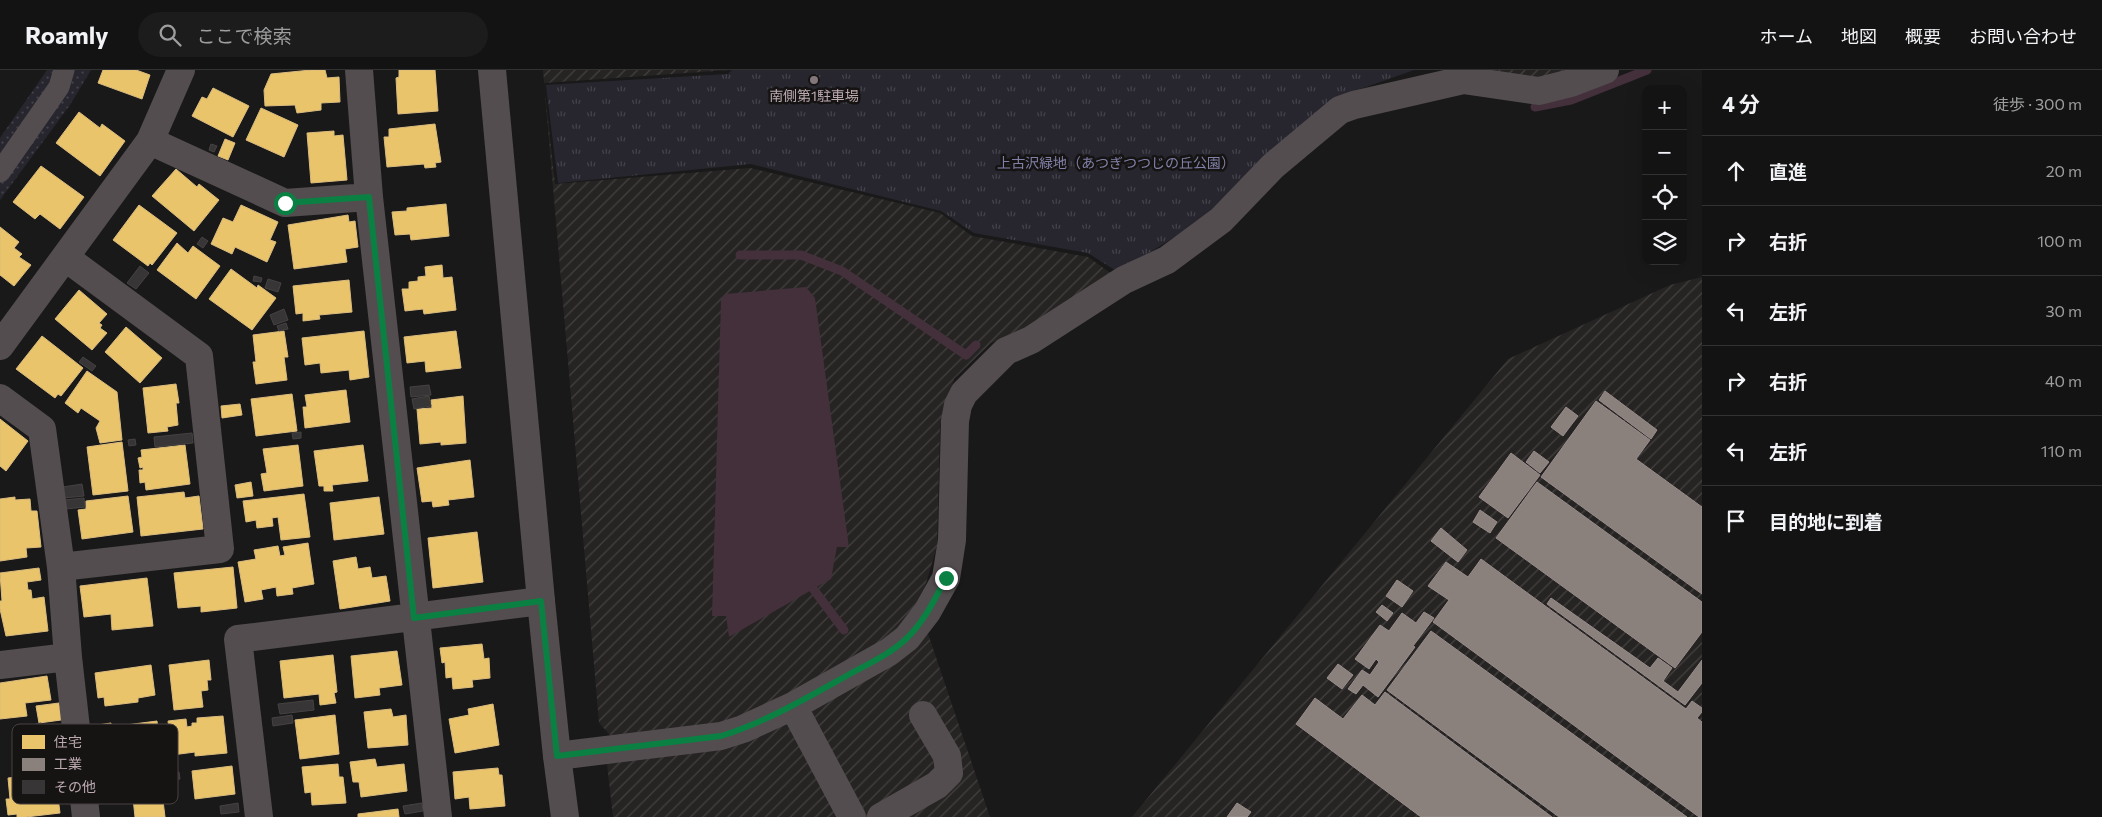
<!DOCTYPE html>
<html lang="ja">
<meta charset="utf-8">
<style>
body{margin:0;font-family:Commissioner,"Noto Sans JP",sans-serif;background:#1d1c1c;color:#f1f3f6}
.controls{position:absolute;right:15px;top:15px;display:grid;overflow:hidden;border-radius:10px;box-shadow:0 5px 20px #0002}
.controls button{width:45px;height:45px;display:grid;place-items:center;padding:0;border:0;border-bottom:1px solid #333233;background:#141313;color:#f1f3f6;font:25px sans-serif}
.stop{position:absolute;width:15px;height:15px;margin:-11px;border:4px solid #0b8043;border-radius:50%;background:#fff}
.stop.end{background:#0b8043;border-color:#fff;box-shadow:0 1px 5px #0008}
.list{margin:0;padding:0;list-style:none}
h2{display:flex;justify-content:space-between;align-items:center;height:65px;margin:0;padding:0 20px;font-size:21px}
h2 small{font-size:16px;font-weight:400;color:#9d9ea0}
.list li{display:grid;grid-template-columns:32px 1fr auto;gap:15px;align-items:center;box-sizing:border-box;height:70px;padding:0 20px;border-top:1px solid #333233}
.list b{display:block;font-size:19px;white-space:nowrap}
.list em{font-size:16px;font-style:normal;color:#9d9ea0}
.icon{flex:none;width:28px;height:28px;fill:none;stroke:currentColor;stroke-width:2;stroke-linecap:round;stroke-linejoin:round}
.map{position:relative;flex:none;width:1702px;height:747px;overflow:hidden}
header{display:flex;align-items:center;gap:30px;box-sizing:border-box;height:70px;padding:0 25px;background:#141313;border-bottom:1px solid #333233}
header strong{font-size:24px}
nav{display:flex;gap:28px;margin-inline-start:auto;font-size:18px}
.search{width:350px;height:45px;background:#1d1c1c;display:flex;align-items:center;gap:12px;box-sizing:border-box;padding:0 18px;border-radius:28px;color:#9d9ea0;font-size:19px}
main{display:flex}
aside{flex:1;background:#141313}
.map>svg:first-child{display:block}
</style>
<header>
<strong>Roamly</strong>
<div class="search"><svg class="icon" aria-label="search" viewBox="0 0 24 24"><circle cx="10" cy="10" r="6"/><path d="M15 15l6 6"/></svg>ここで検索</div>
<nav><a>ホーム</a><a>地図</a><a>概要</a><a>お問い合わせ</a></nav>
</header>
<main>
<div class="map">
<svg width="1702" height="747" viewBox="0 0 1702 747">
<defs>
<pattern id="industrial-furrows" width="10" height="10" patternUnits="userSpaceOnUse" patternTransform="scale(1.25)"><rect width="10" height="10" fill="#262323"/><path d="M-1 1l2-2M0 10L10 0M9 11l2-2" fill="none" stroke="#444040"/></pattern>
<pattern id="grass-dots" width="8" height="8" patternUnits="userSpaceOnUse" patternTransform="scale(1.25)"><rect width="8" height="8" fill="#27262f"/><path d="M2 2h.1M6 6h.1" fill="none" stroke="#44434b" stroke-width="1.8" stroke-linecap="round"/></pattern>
<pattern id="park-tufts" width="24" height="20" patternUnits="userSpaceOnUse" patternTransform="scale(1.25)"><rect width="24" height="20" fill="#27262f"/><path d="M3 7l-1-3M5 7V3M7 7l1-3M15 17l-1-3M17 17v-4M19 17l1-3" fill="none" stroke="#44434b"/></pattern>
</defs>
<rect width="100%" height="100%" fill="#1a1919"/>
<path fill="url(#industrial-furrows)" d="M543,0H729L544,13L555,114L750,98L940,143L972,166L1088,187L1116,207L1024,258L991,273L954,309L940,355L937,476L919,537L990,747H613L607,694L617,690L619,675L599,653Z
M1487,0H1585L1556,11Z
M1702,207V747H1132L1508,289L1670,215Z"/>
<path fill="url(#grass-dots)" d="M47,0H91L70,35L0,130V68Z"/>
<path fill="url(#park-tufts)" d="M732,0H1414L1352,22L1215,142L1118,202L1088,183L974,163L941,141L751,94L558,113L546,15L728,4Z"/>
<path fill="#43303b" d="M806,217L815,228L849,477H837L831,509L729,567L726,546H712L721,229L725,224Z"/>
<path fill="#e9c46a" stroke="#dbbc7f" d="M103,0H136L150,5L142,29L98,13Z
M311,0H325L327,8L339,7L340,32L321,33V40L297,43L295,35L265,36L264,20L271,4Z
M399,0H435L438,41L398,44L396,8L399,7Z
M213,18L249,36L233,67L192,46L202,27L207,29Z
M261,38L298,55L284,87L246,70Z
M79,42L100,58L102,54L125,71L100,106L56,73Z
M435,54L441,92L435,93L436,97L425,98L424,94L387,97L384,67H389V59Z
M334,61V66L343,65L347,110L311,113L307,63Z
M225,69L235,73L228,90L218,86Z
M41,96L84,127L60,159L40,144L35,149L13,132Z
M176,99L197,117L199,114L219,130L194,161L152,126Z
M446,134L449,166L411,170L410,164L395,165L392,142L407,141V138Z
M139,135L177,163L152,195L150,193L148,196L113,170Z
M241,135L278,152L270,170L276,172L267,192L235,177L232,184L211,174L223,148L233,152Z
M348,145L349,152L355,151L358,177L345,179L347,192L294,199L288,155Z
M0,157L19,172L14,178L22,184L19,187L31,195L14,216L0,205Z
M177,173L188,183L193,176L220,196L196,229L157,200Z
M442,195L443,208L452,207L456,240L424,244L423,239L405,241L402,219H409V212L418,211V207L426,206L425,197Z
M231,199L257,218L258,215L276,228L252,260L209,229Z
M349,210L352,242L319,245L320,249L303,251V243L296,244L293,216Z
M79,220L107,244L99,253L102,255L100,258L107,263L92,280L55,249Z
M126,257L162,288L140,313L105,282Z
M284,261L288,287H284L287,310L256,314L253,292H256L253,265Z
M364,261L369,307L350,310L349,300L321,303L320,293L305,295L302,268Z
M456,261L461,298L426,302L425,291L407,293L404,267Z
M42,266L83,298L61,326L58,324L55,328L16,299Z
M87,301L117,322L122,370L100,373L96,358L100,351L81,338L78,343L65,333Z
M176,314L179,333H176L178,355L167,357L168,361L148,363L143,318Z
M346,320L350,352L305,358L303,337H307L305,325Z
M292,324L297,361L256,366L251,329Z
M463,326L466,373L441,375V372L420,374L417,339L432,338L431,330Z
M240,334L242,345L222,348L221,336Z
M0,349L28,371L6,401L0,396Z
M122,372L128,421L93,425L87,377Z
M185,375L190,414L146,420L145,412L140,413L139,400H143V397L140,398L138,388L142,387L141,380Z
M298,375L303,416L264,421L261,404L267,403L263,379Z
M363,375L368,411L332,415L333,421H324V416H319L314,381Z
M470,390L474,427L448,430L449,435L433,437L432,431L422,432L417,398Z
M251,412L253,426L237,428L235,415Z
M184,422L185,428L199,426L203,459L141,466L137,427Z
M304,424L310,467L281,470L278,447L272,448L273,456L257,458L256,450L246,452L243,431Z
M128,426L133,462L82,469L78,440L86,439V431Z
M15,427V430L30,429L31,441H37L41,477L26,478L27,487L0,491V429Z
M379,427L384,464L334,470L330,433Z
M477,462L483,512L433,518L428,468Z
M308,473L314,514L292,518L293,524L277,526L276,517L261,520L263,529L245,532L238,492L256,489L254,480L278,476L280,486L285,485L283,477Z
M356,487L358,499L370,497L372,508L386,506L390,531L340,539L333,491Z
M233,497L237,538L201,542V536L178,538L174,503Z
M39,498L41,510L27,512L28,520H31L32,529L44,527L48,561L6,566L0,539V531H2L0,503Z
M147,508L153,556L112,560L111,544L84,547L80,516Z
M482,574L484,589L489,588L490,608L472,610L473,617L453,619L452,607L446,608L445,592L442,593L440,578Z
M397,581L402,615L379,618L380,625L355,628L351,586Z
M333,585L337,622L334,623L336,633L320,635L319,624L284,628L280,591Z
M209,590L211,610H207L208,620L201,621L203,637L174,640L169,595Z
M151,595L155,625L138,628V632L105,636L104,627L98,628L95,603Z
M47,606L51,630L25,633L27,646L0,649V613Z
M59,633L61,650L39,653L36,636Z
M493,634L499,675L455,683L449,649L469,645L468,639Z
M391,639L393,647L406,645L408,675L368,678L364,642Z
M335,645L339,684L300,689L295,650Z
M223,646L227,683L195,686V682L172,685L168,651L186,649L187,657L192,656V653H197V648Z
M157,651L163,701L130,705L127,679L121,680L118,656Z
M111,653L113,665L93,669L91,656Z
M375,689L377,697L404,694L407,721L361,727L359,712H353L350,692Z
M338,694L339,707H343L346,733L312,735L311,722L305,723L302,697Z
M232,696L235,724L195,729L192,701Z
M498,698L499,705H502L505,736L470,739L469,727L455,729L453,702Z
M45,704L46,713L56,712L60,743L26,747H17V744L8,745L6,729H10L8,708Z
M160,706L165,747H135L131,709Z
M398,739L399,747H358V744Z"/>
<path fill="#8a817c" stroke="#998d8c" d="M1605,321L1657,360L1651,369L1599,330Z
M1596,331L1650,370L1636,389L1702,437V524L1541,407Z
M1566,337L1578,346L1563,366L1551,357Z
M1534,381L1549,392L1540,403L1526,392Z
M1511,383L1540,405L1508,448L1479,427Z
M1537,412L1702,532V562L1675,598L1496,468Z
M1480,440L1497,452L1490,463L1473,452Z
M1441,458L1467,480L1458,492L1431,471Z
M1481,489L1686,639L1692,631L1702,638V642L1697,648L1702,652V747H1699L1433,552L1449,530L1428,516L1446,492L1468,507Z
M1397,510L1413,521L1402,537L1386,526Z
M1551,528L1650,598L1658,588L1672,598L1663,611L1678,622L1702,590V613L1685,635L1547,534Z
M1382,535L1393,543L1387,551L1376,542Z
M1424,542L1434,548L1413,576L1415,577L1378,627L1363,615L1356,624L1348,619L1362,600L1370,605L1379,592L1376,589L1369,599L1355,589L1380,555L1389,561L1402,543L1416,553Z
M1431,561L1687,747H1559L1387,620Z
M1338,594L1353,605L1342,619L1327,608Z
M1385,622L1552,747H1421L1296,654L1315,628L1343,649L1362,625L1375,635Z
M1237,733L1251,742L1247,747H1227Z"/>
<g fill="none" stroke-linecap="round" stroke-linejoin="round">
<path stroke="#43303b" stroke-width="9" d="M1535,37L1571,30L1647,0
M740,185H801L842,201L966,285L976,275
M814,520L844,560"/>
</g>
<path fill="#383536" stroke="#464243" d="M211,74L217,76L214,82L209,80Z
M202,167L208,171L203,178L197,174Z
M140,196L149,203L136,219L127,213Z
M254,206L262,208L261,212L253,211Z
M268,209L281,213L278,222L265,218Z
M284,239L288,250L274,255L270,245Z
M286,253L288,259L279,261L277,256Z
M83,287L96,296L92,301L79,292Z
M429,315L431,325L411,327L410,317Z
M429,326L431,336L414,339L412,329Z
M301,362V368L293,369L292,363Z
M192,363L193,373L155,377L154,367Z
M135,369L136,375L129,376L128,370Z
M82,414L84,426L64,428L63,417Z
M84,428L85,437L66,439L65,430Z
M313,630L314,640L280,644L278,634Z
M292,645L293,653L273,656L272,648Z
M41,653L42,663L22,666L21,657Z
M179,702L180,709L170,710L169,704Z
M238,733L239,742L221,744L220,736Z
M422,733L423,741L405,744L403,736Z"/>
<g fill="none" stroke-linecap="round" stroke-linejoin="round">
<path stroke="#534d4f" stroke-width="21" d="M0,102L59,17L64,0"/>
<path stroke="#534d4f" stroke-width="28" d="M359,0L369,127L438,747
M150,71L285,133L369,127
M0,276L150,71L181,0
M0,328L42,359L61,497L68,587L86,747
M61,497L220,479L199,286L66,188
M0,595L68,587
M793,636L852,747
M557,686L721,666L743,659L793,636L889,582L907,568L927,542L946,508L952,470L955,351L958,335L964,323L1006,281L1031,270L1124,210L1167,190L1221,150L1273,96L1340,40L1354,35L1463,10L1539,21L1571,13L1605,0
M259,747L238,569L541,531
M881,747L937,715L949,703L947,686L923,645"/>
<path stroke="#534d4f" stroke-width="28" d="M492,0L541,531L557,686L565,747"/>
</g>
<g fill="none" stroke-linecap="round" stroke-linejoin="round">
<path stroke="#0b8043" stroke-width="6" d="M285,133L369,127L414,548L541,531L557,686L721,666C766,652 807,628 848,605C868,594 890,584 906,569C924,552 935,529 946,508"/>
</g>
<circle fill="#83777b" stroke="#161313" stroke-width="2" cx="814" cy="10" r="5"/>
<g text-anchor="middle" stroke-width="5" stroke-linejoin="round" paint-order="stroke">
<g font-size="14" fill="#bbaab0" stroke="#161313">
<text x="814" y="31">南側第1駐車場</text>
</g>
<g font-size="14" fill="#8180a8" stroke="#161313">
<text x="1116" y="98">上古沢緑地（あつぎつつじの丘公園）</text>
</g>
</g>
<rect x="12" y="654" width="166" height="80" rx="8" fill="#161313" stroke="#484042" stroke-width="1"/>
<rect x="22" y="665" width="23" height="14" fill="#e9c46a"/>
<rect x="22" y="688" width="23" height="13" fill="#8a817c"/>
<rect x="22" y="710" width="23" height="14" fill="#383536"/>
<g font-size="14" fill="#bbaab0">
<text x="54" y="677">住宅</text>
<text x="54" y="699">工業</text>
<text x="54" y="722">その他</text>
</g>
</svg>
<div class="controls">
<button>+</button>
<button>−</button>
<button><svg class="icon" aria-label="locate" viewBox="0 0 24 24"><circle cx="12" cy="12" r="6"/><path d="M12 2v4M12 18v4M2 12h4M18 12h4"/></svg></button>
<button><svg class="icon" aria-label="layers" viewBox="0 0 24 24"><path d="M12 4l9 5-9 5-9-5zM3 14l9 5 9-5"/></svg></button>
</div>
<div class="stop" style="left:285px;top:133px"></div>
<div class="stop end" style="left:946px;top:508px"></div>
</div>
<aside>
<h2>4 分<small>徒歩 · 300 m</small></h2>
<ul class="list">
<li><svg class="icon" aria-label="ahead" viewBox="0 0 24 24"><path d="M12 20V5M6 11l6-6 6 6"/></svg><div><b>直進</b></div><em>20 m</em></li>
<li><svg class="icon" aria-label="right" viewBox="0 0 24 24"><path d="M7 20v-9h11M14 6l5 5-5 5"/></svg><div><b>右折</b></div><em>100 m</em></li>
<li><svg class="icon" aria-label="left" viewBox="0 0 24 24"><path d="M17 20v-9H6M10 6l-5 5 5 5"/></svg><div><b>左折</b></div><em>30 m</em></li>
<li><svg class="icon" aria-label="right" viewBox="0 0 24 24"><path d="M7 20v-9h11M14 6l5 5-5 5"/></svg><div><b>右折</b></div><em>40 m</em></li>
<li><svg class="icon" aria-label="left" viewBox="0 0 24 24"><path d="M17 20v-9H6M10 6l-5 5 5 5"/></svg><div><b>左折</b></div><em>110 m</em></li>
<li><svg class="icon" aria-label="arrive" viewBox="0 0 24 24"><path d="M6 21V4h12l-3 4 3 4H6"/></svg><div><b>目的地に到着</b></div></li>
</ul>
</aside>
</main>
